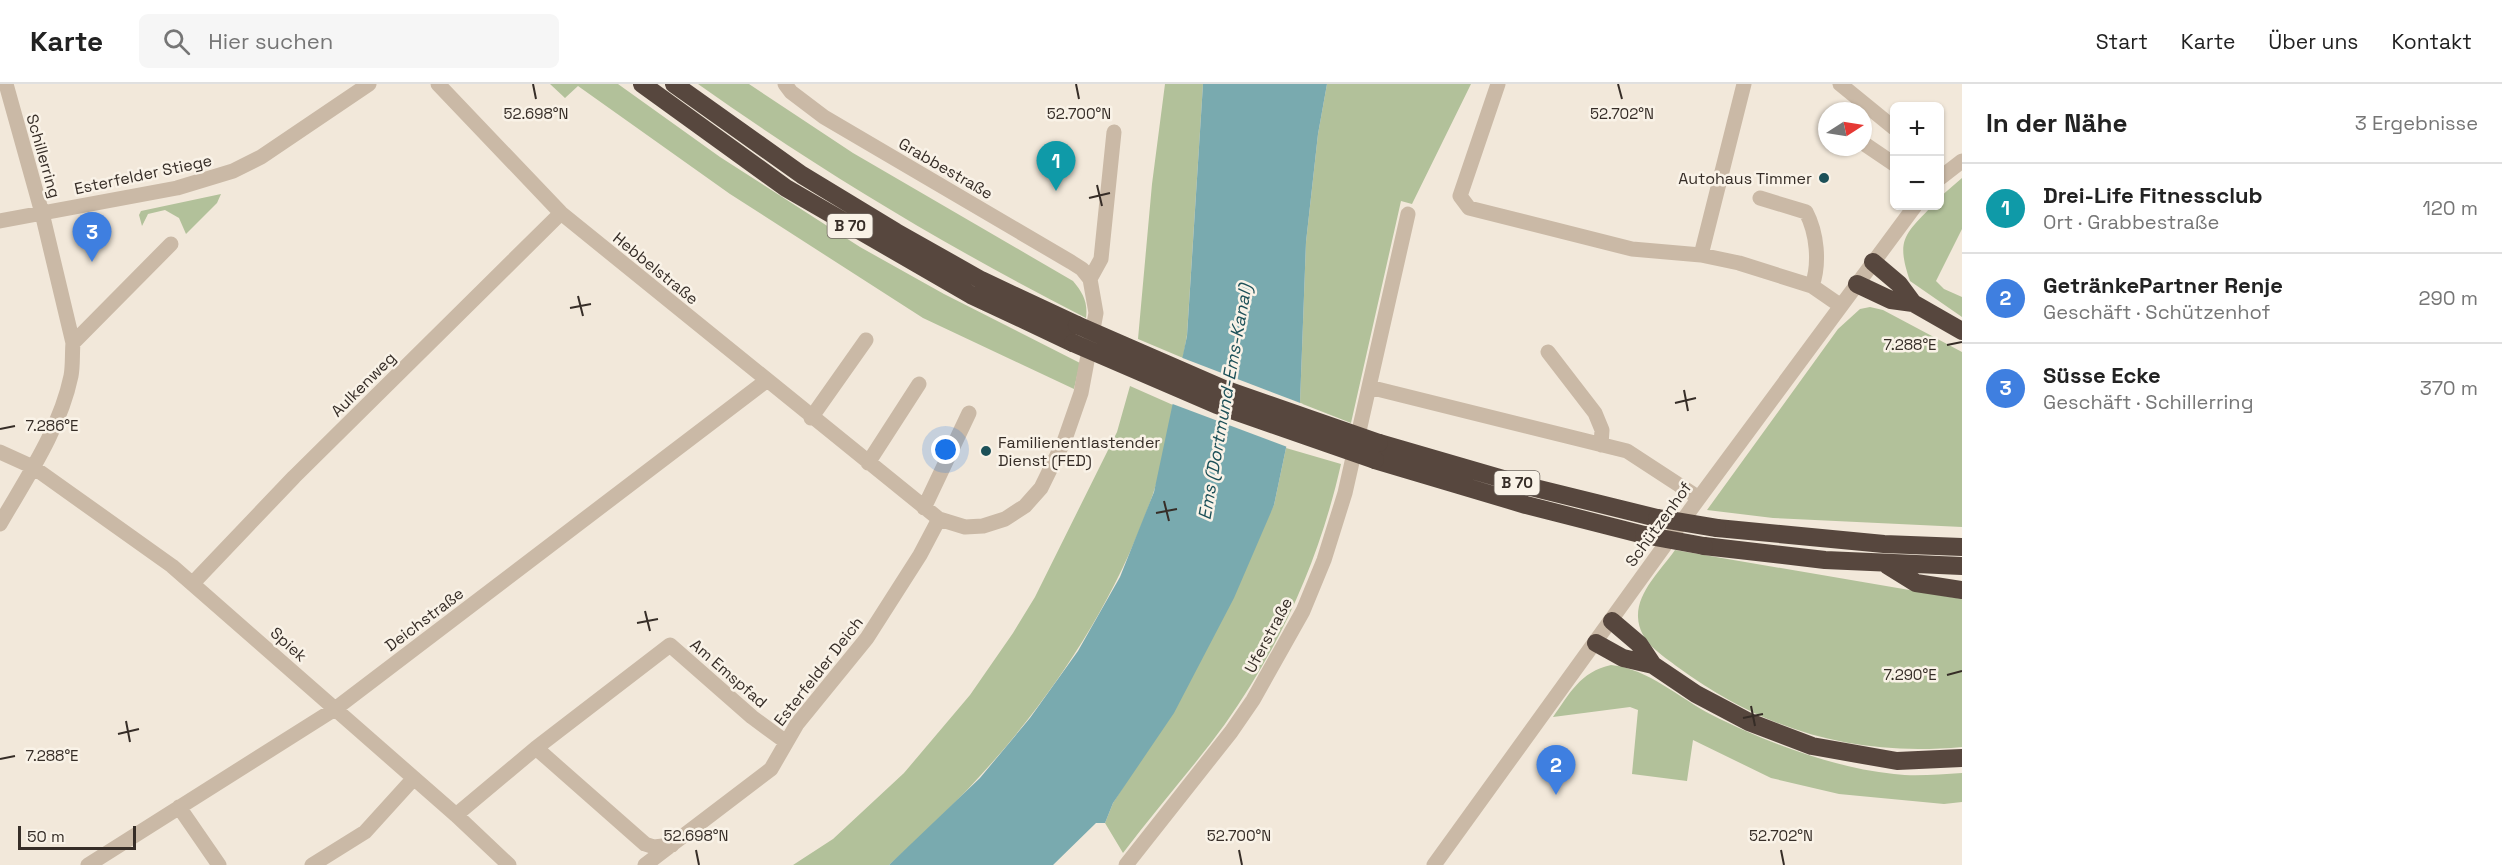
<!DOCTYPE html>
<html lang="de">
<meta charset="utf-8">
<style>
body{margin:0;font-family:"Space Grotesk",sans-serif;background:#f6f6f6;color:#222}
.controls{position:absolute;right:18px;top:18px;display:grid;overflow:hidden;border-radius:9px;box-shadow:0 2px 4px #0004}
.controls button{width:54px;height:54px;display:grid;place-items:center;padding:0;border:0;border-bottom:2px solid #e0e0e0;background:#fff;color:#222;font:30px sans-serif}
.compass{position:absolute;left:1818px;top:18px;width:54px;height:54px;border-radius:50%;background:#fff;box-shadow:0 2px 4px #0004;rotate:78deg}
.scale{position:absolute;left:18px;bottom:15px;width:118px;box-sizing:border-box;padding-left:6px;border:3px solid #362d27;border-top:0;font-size:16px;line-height:21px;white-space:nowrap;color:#362d27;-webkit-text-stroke:4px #f9f2e7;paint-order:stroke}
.you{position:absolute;left:946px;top:366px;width:21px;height:21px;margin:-15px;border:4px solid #fff;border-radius:50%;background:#1a73e8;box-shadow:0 0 0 9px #1a73e833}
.badge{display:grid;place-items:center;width:39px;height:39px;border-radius:50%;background:#1c5058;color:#fff;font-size:20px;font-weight:700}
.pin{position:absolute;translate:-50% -50px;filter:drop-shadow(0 2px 3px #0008)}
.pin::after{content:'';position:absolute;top:32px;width:21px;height:18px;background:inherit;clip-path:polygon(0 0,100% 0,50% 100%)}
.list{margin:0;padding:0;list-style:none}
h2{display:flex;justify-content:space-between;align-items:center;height:78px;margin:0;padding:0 24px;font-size:26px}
h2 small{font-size:20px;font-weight:400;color:#767676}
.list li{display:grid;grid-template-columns:39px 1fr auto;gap:18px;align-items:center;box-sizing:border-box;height:90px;padding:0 24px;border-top:2px solid #e0e0e0}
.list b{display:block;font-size:22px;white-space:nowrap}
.list p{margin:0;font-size:20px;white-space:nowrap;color:#767676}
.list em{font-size:20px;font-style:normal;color:#767676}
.icon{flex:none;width:33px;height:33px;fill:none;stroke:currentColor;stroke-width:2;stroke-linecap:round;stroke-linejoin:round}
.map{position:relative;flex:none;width:1962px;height:781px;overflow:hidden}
header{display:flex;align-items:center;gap:36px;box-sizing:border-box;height:84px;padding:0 30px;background:#fff;border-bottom:2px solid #e0e0e0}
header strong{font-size:28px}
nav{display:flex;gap:33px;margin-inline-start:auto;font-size:21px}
.search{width:420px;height:54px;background:#f6f6f6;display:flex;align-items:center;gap:15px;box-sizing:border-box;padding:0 21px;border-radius:9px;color:#767676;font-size:22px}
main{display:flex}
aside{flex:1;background:#fff}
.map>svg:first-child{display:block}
</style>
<header>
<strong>Karte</strong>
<div class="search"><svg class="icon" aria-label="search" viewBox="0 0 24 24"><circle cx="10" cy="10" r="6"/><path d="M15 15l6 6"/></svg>Hier suchen</div>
<nav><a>Start</a><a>Karte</a><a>Über uns</a><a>Kontakt</a></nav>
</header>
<main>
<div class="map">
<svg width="1962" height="781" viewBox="0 0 1962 781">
<rect width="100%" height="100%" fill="#f2e8da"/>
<path fill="#b2c19a" d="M550,0H618L720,73L860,163L944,210L1080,279L1074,305L923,234L730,110L578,2L565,14Z
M698,0H749L853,69L1073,197C1083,209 1088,218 1086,234C951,165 822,88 698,0Z
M1165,0H1203L1187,251L1183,274L1138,255L1152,100Z
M1327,0H1471L1412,120L1401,117L1351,339L1300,319L1306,158L1318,50Z
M1962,94V145L1936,197L1944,205L1962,213V233L1910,197C1896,156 1904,151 1932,122H1940V113Z
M221,110L217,119L186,150L179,134L165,126L148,130L142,142L139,131L141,127Z
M1870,223L1883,226L1962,268V443L1773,434L1707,426L1838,245L1860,225Z
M1130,302L1173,321C1167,350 1163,381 1153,410C1102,557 1005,679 889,781H793L833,755L904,689L970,611L1013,549L1035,513L1117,348Z
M1286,364L1341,380C1320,474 1281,561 1225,640C1193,684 1156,725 1123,769L1105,739L1113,719L1139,678L1274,421Z
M1675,466L1962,515V663C1855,673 1766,647 1679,584C1661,570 1639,558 1638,533C1637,508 1661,486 1675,466Z
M1611,581C1649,585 1679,614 1712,631C1765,658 1834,684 1894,690C1916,693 1940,690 1962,689V718L1944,720L1839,710L1771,694L1693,656L1687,697L1632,690L1638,626L1630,623L1553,633C1570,609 1580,588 1611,581Z"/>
<path fill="#79aaaf" d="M1203,0H1327L1318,50L1306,158L1300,319L1286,364L1274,421L1234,514L1174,629L1113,719L1105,739H1096L1053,781H889L980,694L1030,634L1078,567L1120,493L1154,408L1187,252Z"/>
<path fill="#f2e8da" d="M1180,273L1303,320L1290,364L1170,319Z"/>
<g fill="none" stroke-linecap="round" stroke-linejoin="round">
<path stroke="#cab9a6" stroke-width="15" d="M6,0L42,129L73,259
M438,0L561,129L939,435L965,443L983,442L1005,435L1025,422L1041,404L1065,355L1081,309L1096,229L1090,195L1082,185L1071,178L824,33L791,8L785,0
M1498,0L1460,112L1469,124L1632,165L1701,171L1739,179L1812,202L1841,222
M1840,0L1894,44
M1863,59L1894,80
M1940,94L1962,77
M1760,114L1806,128C1817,149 1820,179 1812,202
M0,137L177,104L233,87L261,73L369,0
M1701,171L1744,0
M1090,195L1101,175L1114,48
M1548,268L1595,329L1602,346L1601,361
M1369,303L1627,367L1699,414
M811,334L866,256
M0,368L33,383L172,482L456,731L509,781
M868,379L919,300
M924,424L969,329
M0,440C27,393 60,345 71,292C73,282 72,270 73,259L171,160
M193,499L294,393L561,129
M536,664L645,760L654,763L672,761
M179,723L219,781
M456,731L536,664L670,561L752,633L786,658
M88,781L335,625L766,297
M312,781L365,748L414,694
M645,781L771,685L797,640L867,554L920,471L939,435
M1126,781L1231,648L1253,616L1303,527L1324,476L1345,409L1408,130
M1434,781L1699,414L1915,122"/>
<path stroke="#57473e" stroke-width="18" d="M642,0L786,104L971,211L1073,259
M674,0L802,91L896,148L981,196L1077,241
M1873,178L1899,200L1913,219L1962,247
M1857,200L1891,216L1913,219
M1379,359L1531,403L1657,434
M1375,376L1526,421L1644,451
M1717,444L1884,460L1962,463
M1704,462L1825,476L1962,482
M1887,481L1916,499L1962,506
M1612,537L1639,560L1653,581
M1596,559L1623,574L1653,581L1696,610L1749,638L1812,662L1897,677L1962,674"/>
<path stroke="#57473e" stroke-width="18" d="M1077,241L1224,305L1379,359
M1073,259L1217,321L1375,376
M1657,434L1717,444
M1644,451L1704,462"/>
</g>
<path fill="none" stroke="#362d27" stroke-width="2" d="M533,0L536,15M1076,0L1079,15M1618,0L1622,15M1097,101L1102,122M1089,114L1110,109M578,212L583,232M570,224L591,220M1947,261L1962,258M1684,306L1688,327M1675,319L1696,314M0,345L15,342M1164,417L1169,437M1156,429L1177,425M645,527L650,547M637,539L658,535M1947,591L1962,587M1751,622L1755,642M1743,634L1763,630M126,637L130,658M118,650L139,645M0,675L15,672M696,766L699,781M1239,766L1242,781M1781,766L1784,781"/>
<g fill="#1c5058" stroke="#f9f2e7" stroke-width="2">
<circle cx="1824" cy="94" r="6"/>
<circle cx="986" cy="367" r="6"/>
</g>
<g text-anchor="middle" stroke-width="5" stroke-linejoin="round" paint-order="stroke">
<g fill="#f9f2e7" stroke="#706861" stroke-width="1.5">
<rect x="827.5" y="130" width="45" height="24" rx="4.5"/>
<rect x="1494.5" y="387" width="45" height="24" rx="4.5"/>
</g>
<g font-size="15" font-weight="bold" fill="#362d27">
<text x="850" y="147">B 70</text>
<text x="1517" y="404">B 70</text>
</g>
<g font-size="16" fill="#362d27" stroke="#f9f2e7">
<text transform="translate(44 72) rotate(74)" y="6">Schillerring</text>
<text transform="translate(946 84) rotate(30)" y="6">Grabbestraße</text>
<text transform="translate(143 90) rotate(-12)" y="6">Esterfelder Stiege</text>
<text transform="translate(656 184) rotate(39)" y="6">Hebbelstraße</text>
<text transform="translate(363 300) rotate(-45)" y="6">Aulkenweg</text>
<text transform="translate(1658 440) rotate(-54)" y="6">Schützenhof</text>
<text transform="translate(424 535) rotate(-37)" y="6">Deichstraße</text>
<text transform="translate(1268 551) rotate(-62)" y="6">Uferstraße</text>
<text transform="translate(289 560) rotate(42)" y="6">Spiek</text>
<text transform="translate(818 587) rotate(-52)" y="6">Esterfelder Deich</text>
<text transform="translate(729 589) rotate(41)" y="6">Am Emspfad</text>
</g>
<g font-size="16" fill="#362d27" stroke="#f9f2e7" text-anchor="end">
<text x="1812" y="100">Autohaus Timmer</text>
<text x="998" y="364" text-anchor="start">Familienentlastender<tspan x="998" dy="18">Dienst (FED)</tspan></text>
</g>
<g font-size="18" font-style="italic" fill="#1c5058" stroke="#f9f2e7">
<text transform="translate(1225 318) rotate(-80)" y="6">Ems (Dortmund-Ems-Kanal)</text>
</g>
</g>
<g font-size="15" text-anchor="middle" fill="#362d27" stroke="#f9f2e7" stroke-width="5" stroke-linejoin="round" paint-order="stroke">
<text x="536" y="35">52.698°N</text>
<text x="1079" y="35">52.700°N</text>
<text x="1622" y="35">52.702°N</text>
<text x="1910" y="266">7.288°E</text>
<text x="52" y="347">7.286°E</text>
<text x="1910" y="596">7.290°E</text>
<text x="52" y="677">7.288°E</text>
<text x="696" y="757">52.698°N</text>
<text x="1239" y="757">52.700°N</text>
<text x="1781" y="757">52.702°N</text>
</g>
</svg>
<div class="controls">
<button>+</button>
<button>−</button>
</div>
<svg class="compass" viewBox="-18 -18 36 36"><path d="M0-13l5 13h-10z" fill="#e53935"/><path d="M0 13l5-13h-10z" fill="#767676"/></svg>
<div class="scale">50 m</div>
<div class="you"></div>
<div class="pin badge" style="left:1056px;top:107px;background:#0f9aa8">1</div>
<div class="pin badge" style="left:1556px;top:711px;background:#3f7fe0">2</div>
<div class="pin badge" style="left:92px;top:178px;background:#3f7fe0">3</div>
</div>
<aside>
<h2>In der Nähe<small>3 Ergebnisse</small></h2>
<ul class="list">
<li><span class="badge" style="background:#0f9aa8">1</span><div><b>Drei-Life Fitnessclub</b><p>Ort · Grabbestraße</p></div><em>120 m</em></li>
<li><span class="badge" style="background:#3f7fe0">2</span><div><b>GetränkePartner Renje</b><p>Geschäft · Schützenhof</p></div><em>290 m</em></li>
<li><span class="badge" style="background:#3f7fe0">3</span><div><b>Süsse Ecke</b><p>Geschäft · Schillerring</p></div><em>370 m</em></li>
</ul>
</aside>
</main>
